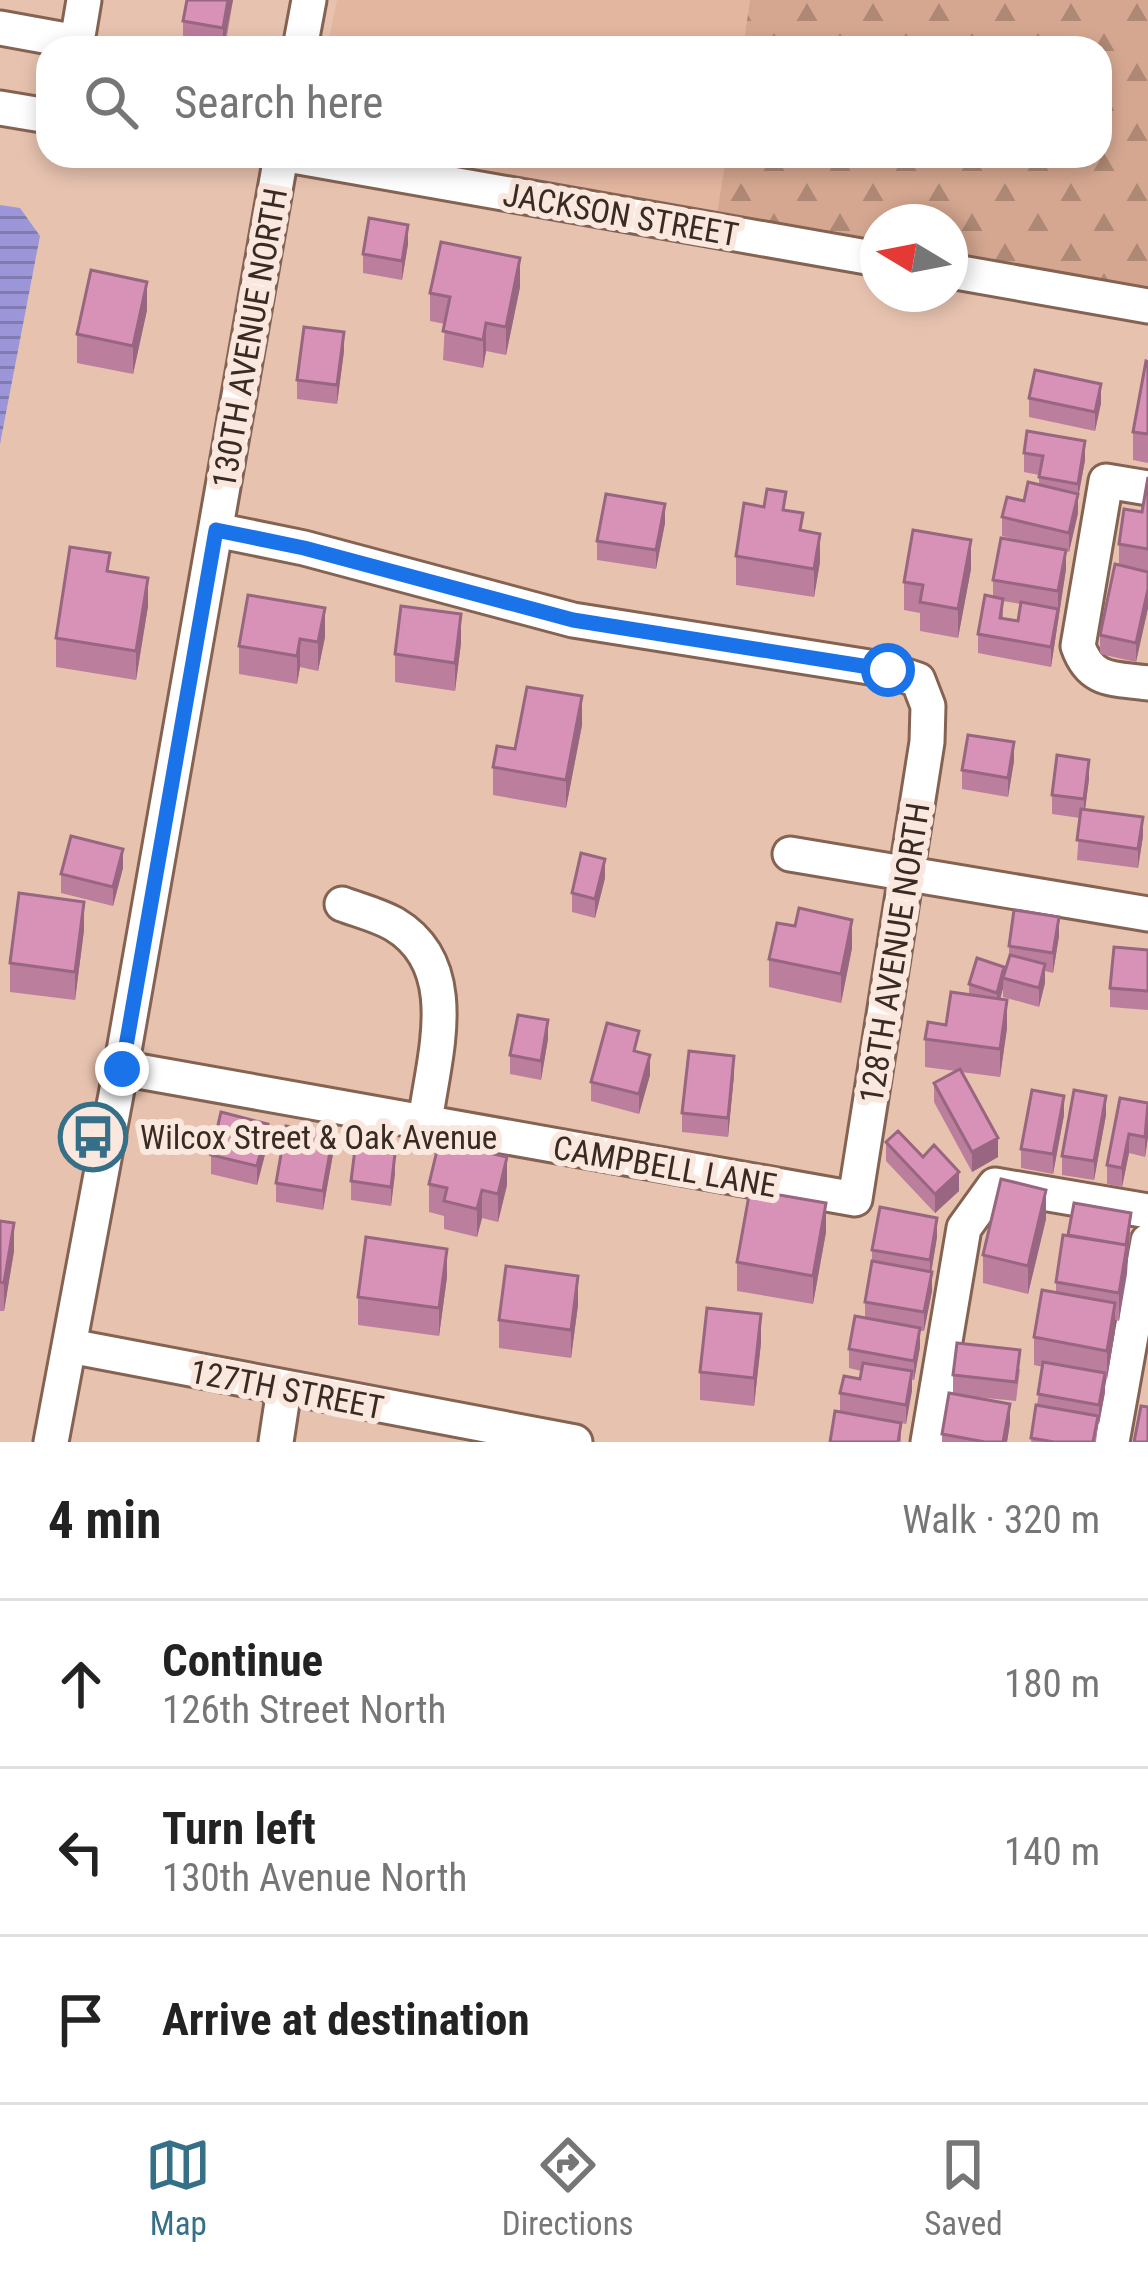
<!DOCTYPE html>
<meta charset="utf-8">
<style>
body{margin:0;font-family:"Roboto Condensed",sans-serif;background:#f6f6f6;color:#222}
.compass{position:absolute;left:860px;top:204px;width:108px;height:108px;border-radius:50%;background:#fff;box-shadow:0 6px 18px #0003;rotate:280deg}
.stop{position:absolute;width:36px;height:36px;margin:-27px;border:9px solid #1a73e8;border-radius:50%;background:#fff}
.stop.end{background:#1a73e8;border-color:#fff;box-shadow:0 3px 12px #0008}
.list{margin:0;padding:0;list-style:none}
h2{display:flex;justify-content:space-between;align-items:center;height:156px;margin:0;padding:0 48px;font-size:51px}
h2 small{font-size:39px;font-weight:400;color:#767676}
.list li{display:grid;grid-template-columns:78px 1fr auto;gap:36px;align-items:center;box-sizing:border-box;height:168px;padding:0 48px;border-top:3px solid #e0e0e0}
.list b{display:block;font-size:45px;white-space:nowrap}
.list p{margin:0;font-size:39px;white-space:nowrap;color:#767676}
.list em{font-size:39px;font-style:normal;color:#767676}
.icon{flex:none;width:66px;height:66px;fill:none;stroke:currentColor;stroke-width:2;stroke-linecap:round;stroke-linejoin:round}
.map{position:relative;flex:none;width:1148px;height:1442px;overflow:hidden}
.search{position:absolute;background:#fff;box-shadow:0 6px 18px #0003;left:36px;right:36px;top:36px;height:132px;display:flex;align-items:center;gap:30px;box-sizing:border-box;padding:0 42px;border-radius:36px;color:#767676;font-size:45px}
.sheet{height:660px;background:#fff}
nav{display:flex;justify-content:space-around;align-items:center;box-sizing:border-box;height:168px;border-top:3px solid #e0e0e0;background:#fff;font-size:33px;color:#767676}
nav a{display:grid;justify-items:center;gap:6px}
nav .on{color:#357088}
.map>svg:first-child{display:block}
</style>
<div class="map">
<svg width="1148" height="1442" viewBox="0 0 1148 1442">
<defs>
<pattern id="forest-firs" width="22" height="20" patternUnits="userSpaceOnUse" patternTransform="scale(3)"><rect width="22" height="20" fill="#d5a790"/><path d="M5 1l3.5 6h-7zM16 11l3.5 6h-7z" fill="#ae8875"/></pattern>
<pattern id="water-rules" width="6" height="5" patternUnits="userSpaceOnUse" patternTransform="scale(3)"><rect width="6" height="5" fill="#9c96d9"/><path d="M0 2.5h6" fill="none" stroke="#807bb0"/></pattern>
</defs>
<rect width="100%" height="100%" fill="#e7c2af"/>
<path fill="#e3b6a0" d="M337,0H750L743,48H327Z
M404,156H726L717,214Z"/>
<path fill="url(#forest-firs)" d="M750,0H1148V292L950,258V222H878V244L717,214L726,156H1100V48H743Z"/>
<path fill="url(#water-rules)" d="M0,205L20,208L40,236L0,444Z"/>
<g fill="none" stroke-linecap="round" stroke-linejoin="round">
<defs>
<path id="minor" d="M0,28L77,42L84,0
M300,48L309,0
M0,108L48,116
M293,156L878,259
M950,271L1148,306
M1148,488L1106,481L1078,646C1091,683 1114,678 1148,683
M790,854L1148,914
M342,904C358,910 378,915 394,924C465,966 433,1058 425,1123
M121,1068L855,1199L927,742L928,706L918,680L888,670L573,620L304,548L216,530
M70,1346L575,1442
M51,1442L121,1068L281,156
M276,1442L284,1389
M928,1442L964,1228L995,1185L1148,1211
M1112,1442L1148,1241"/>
</defs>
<use href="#minor" stroke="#846353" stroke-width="39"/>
<use href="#minor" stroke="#fff" stroke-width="33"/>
</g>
<path fill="#bb7e9d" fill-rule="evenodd" d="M233,0L225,48H183V21Z
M408,244L402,280L363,273V254Z
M520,287L506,355L486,351L483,368L443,360L445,324L430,321V293Z
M147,310L133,374L77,363V334Z
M344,351L337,404L297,399V380Z
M1148,362V463L1133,460V432Z
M1029,398L1101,403L1095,431L1029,417Z
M1024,453L1085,460L1078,498V513L1069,552L1066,551V569L1051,667L978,653V634L993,597V580L1038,545L1002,536V517L1024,501L1039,485V475L1024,472ZM1003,601L1021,604L1018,621L1003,618Z
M1148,477V608L1136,662L1100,654V635L1119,565V544L1142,512Z
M786,510L803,531L820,562L814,597L736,585V556Z
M665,523L656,569L597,560V541Z
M971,569L958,638L920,631V613L904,610V582Z
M110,572L148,606L136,680L56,667V638Z
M325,637L318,671L300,667L297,684L239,674V646Z
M461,643L455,691L395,682V654Z
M582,725L566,808L493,795V767L515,749Z
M1014,761L1008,797L962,789V770Z
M1089,779L1085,809L1143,836L1138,868L1077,860L1080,818L1052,814V795Z
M123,868L113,906L61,893V874Z
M605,878L595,918L572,912V893Z
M84,930L75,1000L10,992V963Z
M1059,936L1053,973L1045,971V983L1039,1007L1003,997V988L1000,999L1007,1028L1000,1077L961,1072L998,1157L972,1172L934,1102V1083L956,1071L925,1067V1039L946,1025L969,995V984L1004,975L1009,959V946Z
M852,948L841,1003L769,987V959Z
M1148,950V1010L1110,1007V988Z
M548,1039L541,1080L510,1074V1055Z
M639,1052L650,1075L639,1114L591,1101V1082Z
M734,1075L728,1137L682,1132V1113Z
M1148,1103V1137L1145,1157L1129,1153L1122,1187L1107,1184V1165Z
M1064,1115L1053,1174L1021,1168V1149Z
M1106,1115L1094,1180L1062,1175V1156Z
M886,1142L923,1157L959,1191L935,1213L886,1161Z
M268,1143L257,1185L211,1174V1155Z
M333,1154L323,1210L276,1202V1183Z
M395,1173L391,1206L351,1200V1181Z
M429,1184L507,1185L498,1222L482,1218L477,1237L444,1229V1216L429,1212Z
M1046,1219L1028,1294L983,1283V1255Z
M0,1221L14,1251L4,1311H0Z
M826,1232L813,1304L737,1291V1262Z
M1131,1232L1119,1321L1115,1320V1331L1107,1379L1105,1378V1392L1099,1424H1098L1096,1442H1031L1043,1367L1034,1365V1337L1056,1292V1282L1068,1236Z
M937,1237L931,1272L932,1291L924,1331H920V1347L914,1380H912L906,1424L901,1423V1442L840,1412V1393L860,1379L861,1371L849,1368V1349L865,1317V1302L872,1264V1250Z
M447,1277L439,1336L358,1325V1297Z
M578,1305L571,1358L499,1348V1320Z
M761,1343L754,1406L700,1400V1372Z
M1020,1369L1016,1401L966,1396L1010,1423L1007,1442H942V1434L953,1394V1375Z"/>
<path fill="#986680" d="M228,0H233L223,48V28Z
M408,225V244L402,280V261Z
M520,258V287L506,355V327Z
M147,282V310L133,374V346Z
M486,323V351L483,368V340Z
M344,332V351L337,404V385Z
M1101,384V403L1095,431V412Z
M1085,441V460L1078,498V513L1069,552V533L1078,497V484Z
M665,504V523L656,569V550Z
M820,534V562L814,597V569Z
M971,540V569L958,638V609Z
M1066,550V569L1051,667V647L1058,609V591Z
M148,578V606L136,680V651Z
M1148,589V608L1136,662V643Z
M325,608V637L318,671V642Z
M461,614V643L455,691V663Z
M300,639V667L297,684V656Z
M582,696V725L566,808V780Z
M1014,742V761L1008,797V778Z
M1089,760V779L1084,818V799Z
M1143,817V836L1138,868V849Z
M123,849V868L113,906V887Z
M605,859V878L595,918V899Z
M84,902V930L75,1000V972Z
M1059,917V936L1053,973V953Z
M852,920V948L841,1003V974Z
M1045,964V983L1039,1007V988Z
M1004,967L1003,988L997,1012V993Z
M1007,1000V1028L1000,1077V1049Z
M548,1020V1039L541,1080V1061Z
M650,1055V1075L639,1114V1094Z
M734,1056V1075L728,1137V1118Z
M1064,1096V1115L1053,1174V1154Z
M1106,1096V1115L1094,1180V1161Z
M1148,1118V1137L1145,1157V1137Z
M268,1124V1143L257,1185V1166Z
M1129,1134V1153L1122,1187V1168Z
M333,1135V1154L323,1210V1191Z
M998,1138V1157L972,1172V1152Z
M395,1154V1173L391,1206V1187Z
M507,1157V1185L498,1222V1194Z
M959,1172V1191L935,1213V1194Z
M482,1190V1218L477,1237V1209Z
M1046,1190V1219L1028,1294V1266Z
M826,1203V1232L813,1304V1276Z
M1131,1213L1127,1274L1119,1321V1293Z
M937,1218V1237L930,1280V1260Z
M14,1223V1251L4,1311V1283Z
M447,1249V1277L439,1336V1308Z
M932,1272V1291L924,1331V1312Z
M578,1276V1305L571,1358V1330Z
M1115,1303V1331L1107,1379V1351Z
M761,1314V1343L754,1406V1378Z
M920,1328V1347L914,1380V1361Z
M912,1371V1391L906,1424V1405Z
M1105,1373V1392L1099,1424V1405Z
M1010,1404V1423L1007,1442H1003Z"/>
<path fill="#d992b7" stroke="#986680" stroke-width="3" d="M187,0H228L223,28L183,21Z
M369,218L408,225L402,261L363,254Z
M441,242L520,258L506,327L486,323L483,340L443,331L450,297L430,293Z
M91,270L147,282L133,346L77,334Z
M304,327L344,332L337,385L297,380Z
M1146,361L1148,362V434L1133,432Z
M1035,370L1101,384L1095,412L1029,398Z
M1027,431L1085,441L1078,484L1039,477L1043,456L1024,453Z
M1148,477V549L1119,544L1124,509L1142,512Z
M1028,482L1078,494L1069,533L1002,517L1007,497L1024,501Z
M767,489L786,492L783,510L803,513L800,530L820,534L814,569L736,556L744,503L764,507Z
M606,494L665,504L656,550L597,541Z
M913,530L971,540L958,609L920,602L923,585L904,582Z
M1001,538L1066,550L1058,591L993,580Z
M70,547L110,553L107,571L148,578L136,651L56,638Z
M1115,564L1148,572V589L1136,643L1100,635Z
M248,595L325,608L318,642L300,639L297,656L239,646Z
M985,595L1003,599L1000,618L1018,621L1021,602L1058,609L1051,647L978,634Z
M401,606L461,614L455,663L395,654Z
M527,687L582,696L566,780L493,767L497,746L515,749Z
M968,735L1014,742L1008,778L962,770Z
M1057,755L1089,760L1084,799L1052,795Z
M1081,809L1143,817L1138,849L1077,840Z
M71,836L123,849L113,887L61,874Z
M581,853L605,859L595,899L572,893Z
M19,893L84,902L75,972L10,963Z
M799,908L852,920L841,974L769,959L777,923L795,926Z
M1014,910L1059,917L1053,953L1009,946Z
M1114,947L1148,950V991L1110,988Z
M1010,955L1045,964L1039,988L1003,978Z
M977,958L1004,967L997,993L969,984Z
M951,992L1007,1000L1000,1049L925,1039L928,1022L946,1025Z
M518,1015L548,1020L541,1061L510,1055Z
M607,1023L639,1031L634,1051L650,1055L639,1094L591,1082Z
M689,1051L734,1056L728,1118L682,1113Z
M960,1069L998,1138L972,1152L934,1083Z
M1032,1090L1064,1096L1053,1154L1021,1149Z
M1074,1090L1106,1096L1094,1161L1062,1156Z
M1120,1098L1148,1103L1145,1137L1129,1134L1122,1168L1107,1165Z
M221,1112L268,1124L257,1166L211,1155Z
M286,1126L333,1135L323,1191L276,1183Z
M898,1131L923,1157L934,1145L959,1172L935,1194L886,1142Z
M439,1142L507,1157L498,1194L482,1190L477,1209L444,1201L447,1188L429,1184Z
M355,1149L395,1154L391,1187L351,1181Z
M1001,1179L1046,1190L1028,1266L983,1255Z
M750,1190L826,1203L813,1276L737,1262Z
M1074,1203L1131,1213L1126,1245L1068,1235Z
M880,1207L937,1218L930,1260L872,1250Z
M0,1221L14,1223L4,1283L0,1282Z
M1063,1235L1127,1245L1119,1293L1056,1282Z
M366,1237L447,1249L439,1308L358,1297Z
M872,1261L932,1272L924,1312L865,1302Z
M506,1266L578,1276L571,1330L499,1320Z
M1042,1290L1115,1303L1107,1351L1034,1337Z
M707,1308L761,1314L754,1378L700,1372Z
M855,1316L920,1328L914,1361L849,1349Z
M957,1343L1020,1350L1016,1382L953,1375Z
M1043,1362L1105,1373L1099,1405L1038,1394Z
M863,1363L912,1371L906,1405L840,1393L844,1376L860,1379Z
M949,1393L1010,1404L1003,1442H985L942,1434Z
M1036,1405L1098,1416L1093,1442H1054L1031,1438Z
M1141,1406L1148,1407V1442H1134Z
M835,1411L901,1423L898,1442H830Z"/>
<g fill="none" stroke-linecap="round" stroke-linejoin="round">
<path stroke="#1a73e8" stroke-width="15" d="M122,1069L216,530L304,548L573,620L888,670"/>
</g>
<defs>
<symbol id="bus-ring" viewBox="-11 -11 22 22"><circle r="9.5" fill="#fae7dd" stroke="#357088" stroke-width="1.5"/><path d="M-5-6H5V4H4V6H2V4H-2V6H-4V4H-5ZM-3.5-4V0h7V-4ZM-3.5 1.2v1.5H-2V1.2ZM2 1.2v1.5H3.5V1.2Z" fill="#357088"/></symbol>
</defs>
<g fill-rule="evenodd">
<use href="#bus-ring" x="55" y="1099" width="76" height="76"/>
</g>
<g text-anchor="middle" stroke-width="12" stroke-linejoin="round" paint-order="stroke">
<g font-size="33" fill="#392b24" stroke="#fae7dd">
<text transform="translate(621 214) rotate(10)" y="12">JACKSON STREET</text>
<text transform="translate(249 338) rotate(-80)" y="12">130TH AVENUE NORTH</text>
<text transform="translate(894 953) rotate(-81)" y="12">128TH AVENUE NORTH</text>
<text transform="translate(665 1166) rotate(10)" y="12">CAMPBELL LANE</text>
<text transform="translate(287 1389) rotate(11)" y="12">127TH STREET</text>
</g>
<g font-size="33" fill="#392b24" stroke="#fae7dd" text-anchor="start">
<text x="140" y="1149">Wilcox Street &amp; Oak Avenue</text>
</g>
</g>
</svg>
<svg class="compass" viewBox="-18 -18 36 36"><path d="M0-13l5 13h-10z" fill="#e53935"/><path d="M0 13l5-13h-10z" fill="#767676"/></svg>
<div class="stop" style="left:888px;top:670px"></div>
<div class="stop end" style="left:122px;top:1069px"></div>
<div class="search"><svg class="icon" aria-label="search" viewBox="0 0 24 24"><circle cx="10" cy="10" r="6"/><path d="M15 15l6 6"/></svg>Search here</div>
</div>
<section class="sheet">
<h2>4 min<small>Walk · 320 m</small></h2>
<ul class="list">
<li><svg class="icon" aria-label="ahead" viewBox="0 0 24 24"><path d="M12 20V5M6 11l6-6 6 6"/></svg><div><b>Continue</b><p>126th Street North</p></div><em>180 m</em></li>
<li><svg class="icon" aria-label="left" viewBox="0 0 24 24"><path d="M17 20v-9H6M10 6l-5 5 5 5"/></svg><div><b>Turn left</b><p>130th Avenue North</p></div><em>140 m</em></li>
<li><svg class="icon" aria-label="arrive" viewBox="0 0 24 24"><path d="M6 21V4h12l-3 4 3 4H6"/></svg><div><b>Arrive at destination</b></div></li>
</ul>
</section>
<nav>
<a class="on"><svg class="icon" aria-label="map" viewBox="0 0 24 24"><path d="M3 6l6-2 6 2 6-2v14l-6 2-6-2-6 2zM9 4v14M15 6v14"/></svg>Map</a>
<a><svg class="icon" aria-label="directions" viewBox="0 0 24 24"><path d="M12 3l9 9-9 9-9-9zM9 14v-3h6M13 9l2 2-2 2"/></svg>Directions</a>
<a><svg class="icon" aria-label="saved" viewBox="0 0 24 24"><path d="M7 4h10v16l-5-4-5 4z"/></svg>Saved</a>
</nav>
